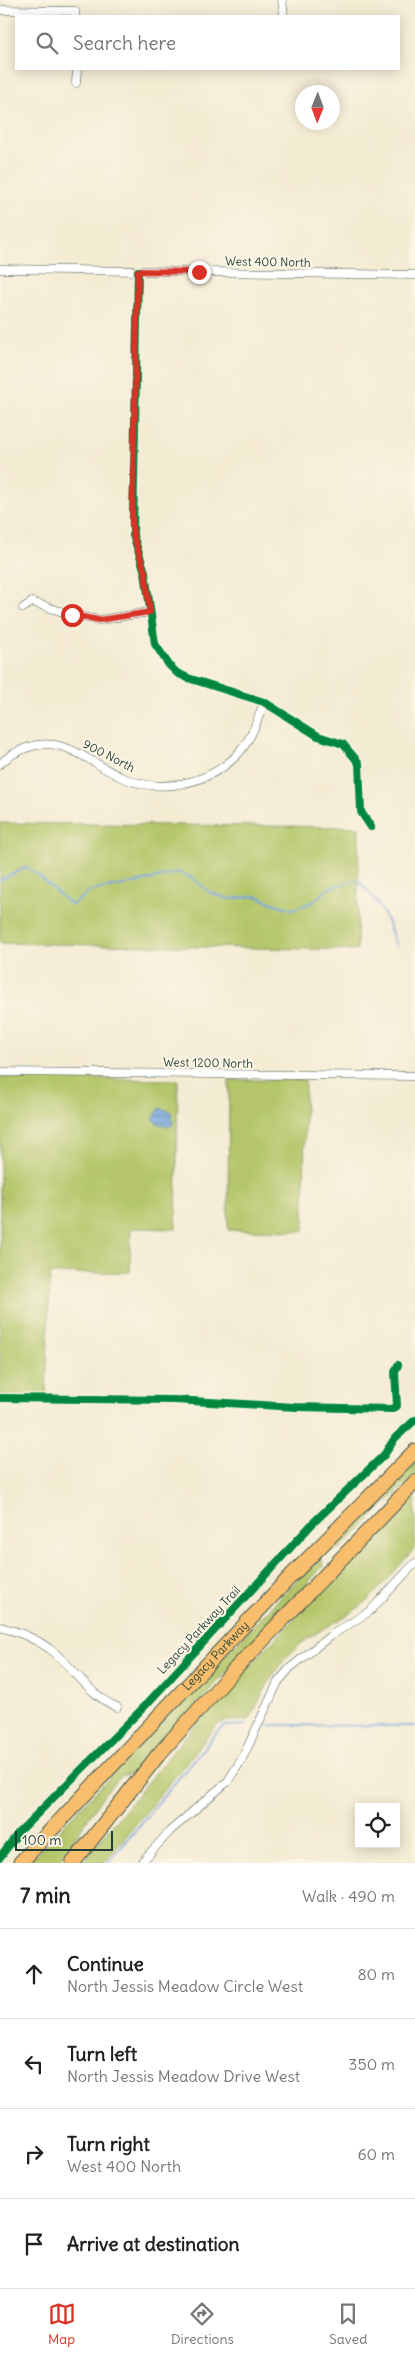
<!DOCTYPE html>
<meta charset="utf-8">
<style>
body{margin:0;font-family:Delius,sans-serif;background:#f6f6f6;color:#202124}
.controls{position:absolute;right:15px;bottom:15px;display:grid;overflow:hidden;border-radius:0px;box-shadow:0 2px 12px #0003}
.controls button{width:45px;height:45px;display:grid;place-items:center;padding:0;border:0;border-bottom:1px solid #e0e0e0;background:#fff;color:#202124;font:25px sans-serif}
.compass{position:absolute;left:295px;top:85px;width:45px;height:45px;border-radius:50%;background:#fff;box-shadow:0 2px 12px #0003;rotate:181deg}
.scale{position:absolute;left:15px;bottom:12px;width:98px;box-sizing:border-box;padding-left:5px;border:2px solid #1f3d34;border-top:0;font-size:14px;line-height:18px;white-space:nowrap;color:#1f3d34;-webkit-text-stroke:4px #fcf5e5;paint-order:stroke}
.stop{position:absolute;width:15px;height:15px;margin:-11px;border:4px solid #d93025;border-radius:50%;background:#fff}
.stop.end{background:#d93025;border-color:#fff;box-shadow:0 1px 5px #0008}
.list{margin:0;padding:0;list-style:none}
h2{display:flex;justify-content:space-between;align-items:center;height:65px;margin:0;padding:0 20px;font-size:21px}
h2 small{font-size:16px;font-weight:400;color:#757577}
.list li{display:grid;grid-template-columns:32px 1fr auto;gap:15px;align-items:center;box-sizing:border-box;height:90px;padding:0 20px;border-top:1px solid #e0e0e0}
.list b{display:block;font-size:19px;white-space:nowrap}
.list p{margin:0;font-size:16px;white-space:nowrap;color:#757577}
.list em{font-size:16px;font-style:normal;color:#757577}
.icon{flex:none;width:28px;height:28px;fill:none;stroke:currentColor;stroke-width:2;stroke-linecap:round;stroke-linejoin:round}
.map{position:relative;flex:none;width:415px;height:1863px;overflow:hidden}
.search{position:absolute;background:#fff;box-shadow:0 2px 12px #0003;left:15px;right:15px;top:15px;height:55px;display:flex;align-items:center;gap:12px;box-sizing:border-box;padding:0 18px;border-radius:0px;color:#757577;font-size:19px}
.sheet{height:425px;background:#fff}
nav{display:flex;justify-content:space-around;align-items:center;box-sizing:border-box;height:70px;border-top:1px solid #e0e0e0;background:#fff;font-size:14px;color:#757577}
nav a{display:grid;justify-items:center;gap:2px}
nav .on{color:#d93025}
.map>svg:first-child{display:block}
</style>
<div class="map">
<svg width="415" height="1863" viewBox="0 0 415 1863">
<defs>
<pattern id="water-rules" width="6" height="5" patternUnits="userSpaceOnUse" patternTransform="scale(1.25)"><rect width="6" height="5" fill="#71a3dc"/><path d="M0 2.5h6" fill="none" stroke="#5c86b3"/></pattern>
</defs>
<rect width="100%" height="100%" fill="#fcf5e5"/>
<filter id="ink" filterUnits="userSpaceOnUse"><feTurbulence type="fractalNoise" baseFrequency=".02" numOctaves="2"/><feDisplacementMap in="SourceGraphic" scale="10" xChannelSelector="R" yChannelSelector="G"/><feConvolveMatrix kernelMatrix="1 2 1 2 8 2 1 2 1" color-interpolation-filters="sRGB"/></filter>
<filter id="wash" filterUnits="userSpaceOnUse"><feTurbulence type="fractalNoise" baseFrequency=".0096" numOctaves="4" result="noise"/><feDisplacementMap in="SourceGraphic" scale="20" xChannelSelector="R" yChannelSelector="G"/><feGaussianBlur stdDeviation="1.12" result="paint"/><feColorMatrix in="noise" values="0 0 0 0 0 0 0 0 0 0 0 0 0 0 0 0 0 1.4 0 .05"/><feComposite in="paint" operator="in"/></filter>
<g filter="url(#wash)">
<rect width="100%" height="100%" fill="#f4ebd3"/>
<path fill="#b4c669" stroke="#6a824e" d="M0,823L359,827L357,950L0,943Z
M0,1078L178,1080L176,1229L131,1228L130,1272L50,1274L46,1398L0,1397Z
M229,1080H305L304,1231L228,1230Z
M415,1458V1475L341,1548L336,1549L333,1542Z
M415,1494V1548C398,1566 382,1588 363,1604C348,1616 331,1624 315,1634C278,1656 268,1685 249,1720L226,1721L218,1724L104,1863H82L153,1775L220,1696Z
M317,1559L322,1560L323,1566L153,1753L133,1773L121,1776L104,1794L58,1863H28Z"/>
<path fill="url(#water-rules)" stroke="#487088" d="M160,1108L172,1112L173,1124L169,1127L157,1123L153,1119Z"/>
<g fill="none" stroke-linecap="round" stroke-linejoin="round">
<path stroke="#71a3dc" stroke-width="2" d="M0,880L27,867C44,878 56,894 72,905L90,891L145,881L178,872L192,878L211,893L230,899L256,896L275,904L293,909L313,902L329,888L357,880C380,901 387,917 396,946
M266,1725L415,1726
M108,1863L218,1731L225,1726L247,1725"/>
</g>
</g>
<g filter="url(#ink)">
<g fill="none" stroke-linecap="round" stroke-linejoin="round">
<defs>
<path id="minor" d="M282,0L284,16
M0,10L75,11V16
M76,83L77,69
M0,269L415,275
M138,271L133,535L145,572L155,644L169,665L177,673L188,678L264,702L318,736L343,744L359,763L361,812L371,827
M23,608L32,602L72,615L99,620L150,612
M0,764C8,756 15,752 26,748C65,734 89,763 123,778C160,794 208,784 236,756C251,741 257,721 264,702
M0,1072L415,1076
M0,1398L174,1400L296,1407L393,1409L397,1406L395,1372L398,1365
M0,1627C17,1631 36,1639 50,1649C74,1667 89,1696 117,1707
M141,1863L170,1831L228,1781L242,1759L278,1682L290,1668L330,1636L370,1611L415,1563"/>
<g id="motorway">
<path id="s1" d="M20,1863L290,1577L415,1451"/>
<path d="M73,1863L159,1754L236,1668L415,1482"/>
</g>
</defs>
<use href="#minor" stroke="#3f574c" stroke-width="9"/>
<use href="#motorway" stroke="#3f574c" stroke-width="16"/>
<use href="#minor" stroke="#fff" stroke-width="8"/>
<use href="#motorway" stroke="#f9be6d" stroke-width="14"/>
<defs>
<path id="cycleway" d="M138,271L133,535L145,572L155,644L169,665L177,673L188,678L264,702L318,736L343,744L359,763L361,812L371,827
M0,1398L174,1400L296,1407L393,1409L397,1406L395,1372L398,1365
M0,1857L19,1832L143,1708L313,1523L384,1455L395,1438L415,1420"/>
</defs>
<use href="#cycleway" stroke="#fcf5e5" stroke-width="11"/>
<use href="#cycleway" stroke="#00873e" stroke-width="8"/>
</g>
</g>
<g fill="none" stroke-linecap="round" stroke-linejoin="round" filter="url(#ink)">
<path stroke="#d93025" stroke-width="6" d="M72,615L99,620L150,612L145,572L133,535L132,523L138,271L199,272"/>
</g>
<g text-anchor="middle" stroke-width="4.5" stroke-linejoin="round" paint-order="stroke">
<g font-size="12" fill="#1f3d34" stroke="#fcf5e5">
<text transform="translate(268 262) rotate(1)" y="4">West 400 North</text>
<text transform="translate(109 756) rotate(27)" y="4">900 North</text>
<text transform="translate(208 1063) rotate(1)" y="4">West 1200 North</text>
<text transform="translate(199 1630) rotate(-47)" y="4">Legacy Parkway Trail</text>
<text dy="4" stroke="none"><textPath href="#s1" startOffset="285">Legacy Parkway</textPath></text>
</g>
</g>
</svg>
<div class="controls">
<button><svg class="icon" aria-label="locate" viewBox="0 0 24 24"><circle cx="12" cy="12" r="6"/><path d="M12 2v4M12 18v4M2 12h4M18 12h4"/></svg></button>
</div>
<svg class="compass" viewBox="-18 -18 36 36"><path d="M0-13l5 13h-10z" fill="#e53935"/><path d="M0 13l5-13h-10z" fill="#757577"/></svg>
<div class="scale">100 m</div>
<div class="stop" style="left:72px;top:615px"></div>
<div class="stop end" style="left:199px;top:272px"></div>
<div class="search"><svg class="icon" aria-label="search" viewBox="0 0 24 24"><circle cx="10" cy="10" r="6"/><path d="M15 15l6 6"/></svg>Search here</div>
</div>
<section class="sheet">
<h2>7 min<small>Walk · 490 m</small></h2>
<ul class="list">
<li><svg class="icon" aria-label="ahead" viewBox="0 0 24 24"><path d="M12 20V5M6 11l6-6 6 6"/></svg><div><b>Continue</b><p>North Jessis Meadow Circle West</p></div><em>80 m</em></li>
<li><svg class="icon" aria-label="left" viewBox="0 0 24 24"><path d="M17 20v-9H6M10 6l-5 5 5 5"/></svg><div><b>Turn left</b><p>North Jessis Meadow Drive West</p></div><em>350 m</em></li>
<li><svg class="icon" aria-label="right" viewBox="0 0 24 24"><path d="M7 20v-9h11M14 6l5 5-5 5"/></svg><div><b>Turn right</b><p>West 400 North</p></div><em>60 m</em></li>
<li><svg class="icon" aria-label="arrive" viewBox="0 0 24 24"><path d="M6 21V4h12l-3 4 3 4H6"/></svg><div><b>Arrive at destination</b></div></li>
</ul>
</section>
<nav>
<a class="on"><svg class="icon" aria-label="map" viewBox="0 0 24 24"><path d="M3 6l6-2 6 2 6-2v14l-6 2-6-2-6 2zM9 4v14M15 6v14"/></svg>Map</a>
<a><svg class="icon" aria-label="directions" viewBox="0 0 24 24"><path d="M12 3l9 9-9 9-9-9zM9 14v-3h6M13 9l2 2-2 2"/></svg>Directions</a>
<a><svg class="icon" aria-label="saved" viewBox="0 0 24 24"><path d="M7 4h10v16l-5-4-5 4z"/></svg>Saved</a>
</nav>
